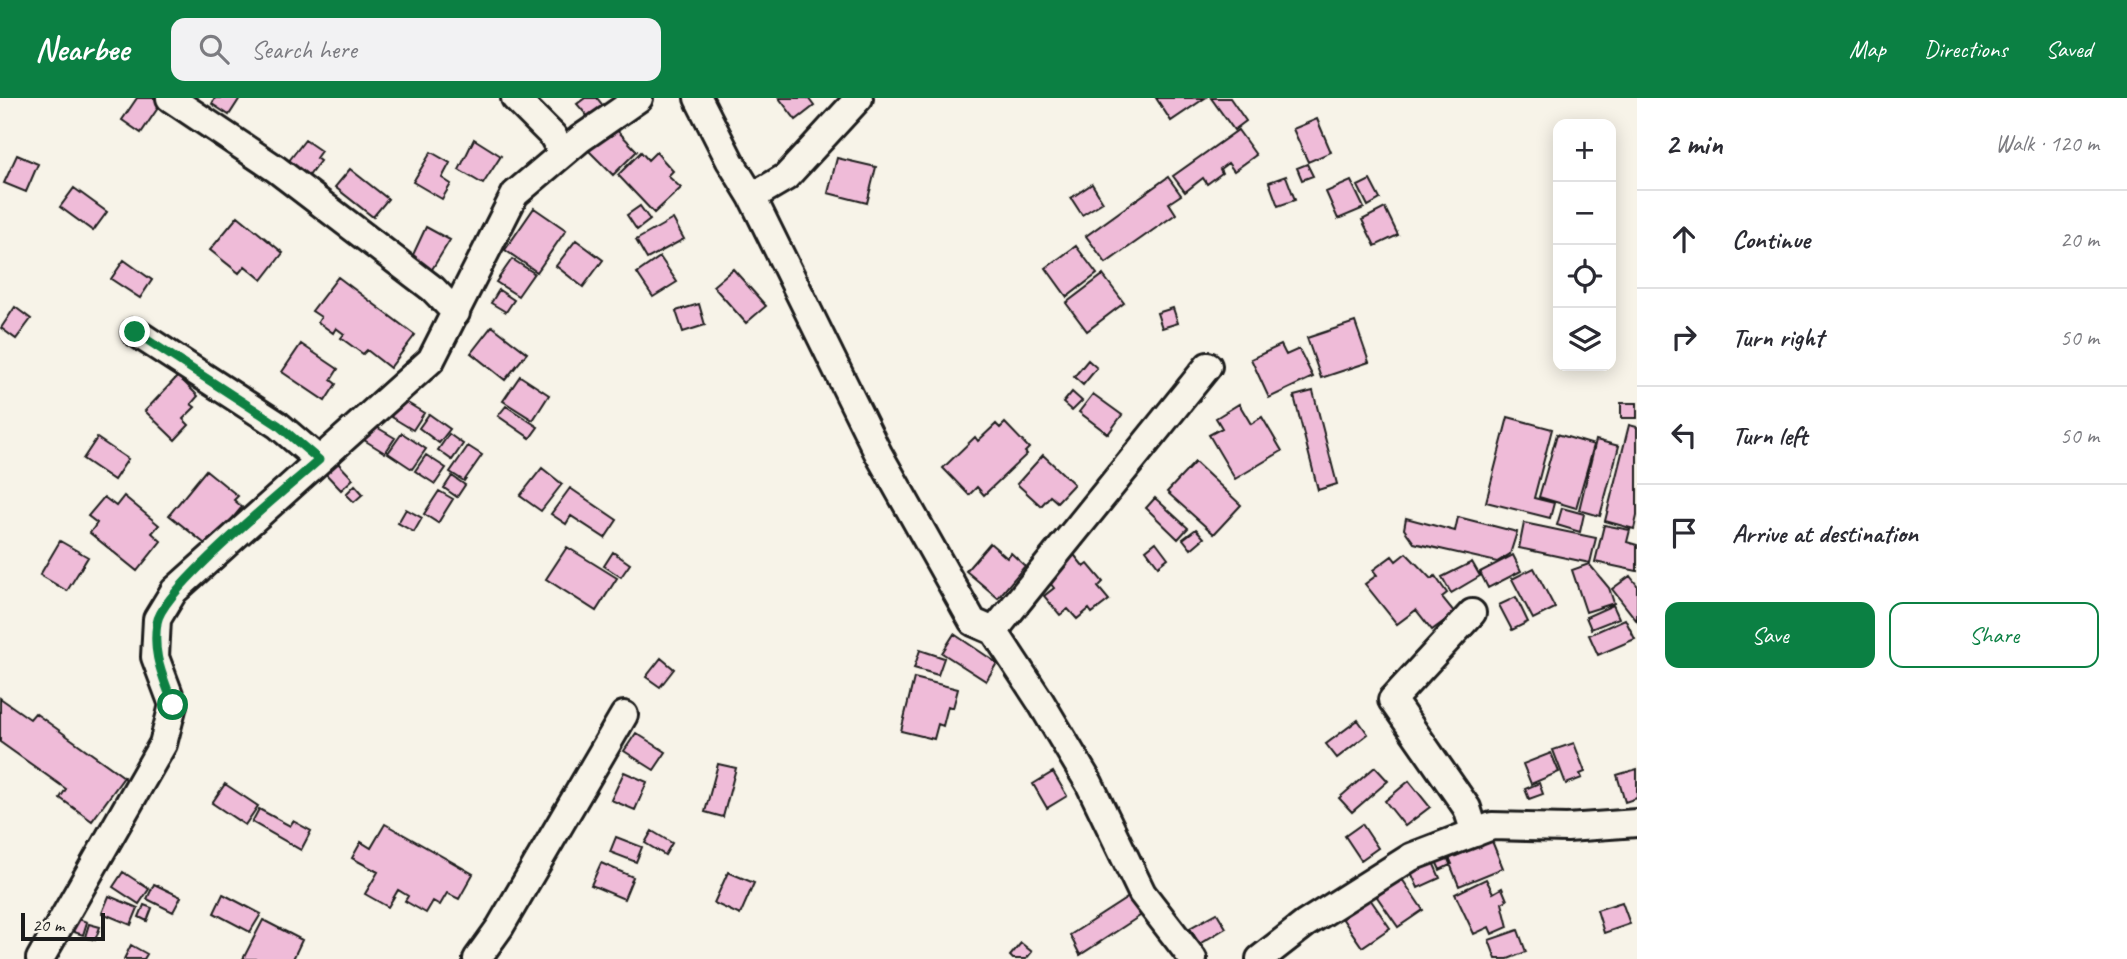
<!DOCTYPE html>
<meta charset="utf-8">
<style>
body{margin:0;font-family:Caveat,sans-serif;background:#f2f2f3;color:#2b2b33}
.controls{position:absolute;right:21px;top:21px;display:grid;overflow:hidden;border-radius:14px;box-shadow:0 4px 18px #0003}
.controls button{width:63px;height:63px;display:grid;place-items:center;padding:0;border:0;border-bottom:2px solid #e1e1e2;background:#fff;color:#2b2b33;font:35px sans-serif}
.scale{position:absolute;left:21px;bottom:18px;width:84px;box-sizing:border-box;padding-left:7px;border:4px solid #1c1c1c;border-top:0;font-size:19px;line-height:24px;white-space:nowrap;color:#1c1c1c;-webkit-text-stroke:5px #f7f3e8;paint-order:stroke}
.stop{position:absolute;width:21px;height:21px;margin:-16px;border:5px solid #0b8043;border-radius:50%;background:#fff}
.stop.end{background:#0b8043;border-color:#fff;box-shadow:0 2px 7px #0008}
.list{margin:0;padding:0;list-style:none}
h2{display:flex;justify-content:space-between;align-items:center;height:91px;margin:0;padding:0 28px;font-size:30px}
h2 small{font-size:23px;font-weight:400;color:#7c7c81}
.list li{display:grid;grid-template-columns:46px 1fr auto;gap:21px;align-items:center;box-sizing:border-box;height:98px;padding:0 28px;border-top:2px solid #e1e1e2}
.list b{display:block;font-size:26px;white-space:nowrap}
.list em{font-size:23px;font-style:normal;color:#7c7c81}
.actions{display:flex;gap:14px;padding:21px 28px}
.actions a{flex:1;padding:16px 0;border:2px solid #0b8043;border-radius:14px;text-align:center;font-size:24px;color:#0b8043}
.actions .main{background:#0b8043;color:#fff}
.icon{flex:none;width:38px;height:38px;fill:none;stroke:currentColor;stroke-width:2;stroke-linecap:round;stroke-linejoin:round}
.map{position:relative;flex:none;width:1637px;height:861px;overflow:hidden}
header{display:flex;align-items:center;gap:42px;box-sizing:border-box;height:98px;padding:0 35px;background:#0b8043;color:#fff}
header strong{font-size:33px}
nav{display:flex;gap:38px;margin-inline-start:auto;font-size:24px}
.search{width:490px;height:63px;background:#f2f2f3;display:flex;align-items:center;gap:18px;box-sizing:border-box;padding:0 24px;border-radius:14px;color:#7c7c81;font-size:26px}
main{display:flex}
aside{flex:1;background:#fff}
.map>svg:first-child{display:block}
</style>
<header>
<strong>Nearbee</strong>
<div class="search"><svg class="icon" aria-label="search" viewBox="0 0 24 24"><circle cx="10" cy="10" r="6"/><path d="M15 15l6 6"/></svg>Search here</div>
<nav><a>Map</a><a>Directions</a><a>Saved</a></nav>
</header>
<main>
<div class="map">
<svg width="1637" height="861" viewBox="0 0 1637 861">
<rect width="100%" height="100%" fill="#f7f3e8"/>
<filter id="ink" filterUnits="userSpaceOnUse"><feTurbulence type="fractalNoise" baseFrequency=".0143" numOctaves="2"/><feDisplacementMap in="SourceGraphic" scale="14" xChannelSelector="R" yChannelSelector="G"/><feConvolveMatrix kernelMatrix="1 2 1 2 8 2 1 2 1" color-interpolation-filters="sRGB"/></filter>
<g filter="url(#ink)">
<path fill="#efbbd8" stroke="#1c1c1c" stroke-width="2" d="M137,0H157L162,4L141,35L122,22Z
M215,0H240L229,17L212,6Z
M585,0H597L604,9L589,20L577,6Z
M779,0H808L814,8L796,22Z
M1156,0H1205L1171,23Z
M1211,0H1230L1246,23L1234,32Z
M1317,21L1331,54L1308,64L1293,31Z
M614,29L637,53L613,77L589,53Z
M1238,32L1256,57L1234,73L1228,65L1220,71L1222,75L1207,86L1203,80L1185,94L1173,78Z
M474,41L501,58L483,86L459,72Z
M305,42L321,53L316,60L320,63L305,83L285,68Z
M431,54L450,65L442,80L451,86L442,101L413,84Z
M641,54L648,62L656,54L673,73L668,78L681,90L654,115L618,77Z
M17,57L38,66L26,94L4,85Z
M837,60L876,69L867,105L828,95Z
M1307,66L1313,78L1302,82L1297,70Z
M350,71L388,101L373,119L335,89Z
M1286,78L1295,102L1278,108L1269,84Z
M1168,79L1181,97L1169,105L1176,116L1106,165L1086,138Z
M1370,82L1380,101L1368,108L1358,88Z
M1351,83L1364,110L1338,121L1326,94Z
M1092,86L1103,104L1082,117L1071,100Z
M74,90L107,114L93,133L60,109Z
M640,108L650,122L637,132L627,117Z
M534,110L566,132L537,174L505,152Z
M1385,110L1398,137L1375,148L1362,122Z
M238,118L283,155L262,182L245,168L239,175L210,152Z
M673,121L684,141L647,161L636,142Z
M426,129L450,142L431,173L411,161Z
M576,142L603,162L583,189L556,168Z
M1076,148L1097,176L1067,199L1046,170Z
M660,159L677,184L653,199L637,175Z
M512,161L534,175L518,198L496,184Z
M124,162L152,182L140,200L111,181Z
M733,171L766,208L746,225L713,188Z
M1103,177L1124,205L1087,233L1066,205Z
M338,179L415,237L390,270L367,252L363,256L341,240L344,236L336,230L333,235L318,224L321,219L312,213Z
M499,192L514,202L506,214L491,205Z
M699,206L705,227L683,234L676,213Z
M15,209L31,221L16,241L1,230Z
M1173,210L1178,225L1162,230L1157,215Z
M1355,224L1369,264L1321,280L1307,240Z
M492,228L527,255L505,282L471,255Z
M301,246L338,271L331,282L336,286L325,303L282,274Z
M1281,247L1286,257L1299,251L1313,279L1269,300L1251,261Z
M1088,262L1097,270L1083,287L1074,279Z
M178,278L198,298L191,306L195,309L183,321L189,327L175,342L145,313Z
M520,278L549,297L533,322L503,303Z
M1313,293L1337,386L1318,392L1294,298Z
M1072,294L1082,303L1072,313L1063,305Z
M1093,296L1122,317L1108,336L1079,314Z
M401,301L424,315L413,332L390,318Z
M1621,305H1637V320H1621Z
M1239,306L1251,326L1262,319L1282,353L1235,381L1209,337L1222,330L1216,320Z
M506,308L538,329L530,340L498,318Z
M429,316L450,331L439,345L419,330Z
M1508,319L1552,331L1534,400L1554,405L1550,420L1486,404Z
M1005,325L1029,350L1025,354L1027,356L984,397L977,389L969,397L943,370L975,339L978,343L996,326L1000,330Z
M373,327L395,340L385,355L364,342Z
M1629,327L1637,329V418L1634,431L1605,423Z
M402,335L426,351L412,371L388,355Z
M449,336L463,346L452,362L438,352Z
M1557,336L1594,347L1576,410L1539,399Z
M97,340L128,361L114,382L83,361Z
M1596,342L1619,348L1600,418L1579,412Z
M468,348L482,357L464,383L450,374Z
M426,357L446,370L435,386L415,373Z
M1043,357L1074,386L1057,404L1050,398L1041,408L1017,386Z
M335,362L353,381L341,392L323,373Z
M1195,364L1241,407L1214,436L1167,394Z
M542,370L562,386L541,413L520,398Z
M206,372L238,398L234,402L242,409L209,449L169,417Z
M452,378L465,387L457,399L444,390Z
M355,387L363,396L354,404L346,396Z
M570,390L617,422L605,440L571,418L566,426L551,416Z
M439,393L453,401L438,425L424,416Z
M124,398L159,427L152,435L161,443L137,473L90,435L97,425L88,418L104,399L116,408Z
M1155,400L1188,430L1178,441L1146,410Z
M1562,410L1584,416L1580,434L1557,427Z
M406,411L422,420L414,434L398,425Z
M1458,419L1517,434L1510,456L1497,464L1414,445L1404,431L1406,420L1455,433Z
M1524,425L1596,440L1590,465L1519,450Z
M1604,427L1630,432L1627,444L1637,447V473L1595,464Z
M1196,431L1204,440L1191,451L1183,441Z
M60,443L88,459L67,493L40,477Z
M1156,444L1168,460L1158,468L1146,452Z
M990,445L1007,460L1011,455L1025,468L998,500L966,473Z
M567,449L617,480L596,513L546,481Z
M1071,453L1084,469L1088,466L1103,484L1098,489L1109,502L1092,515L1089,511L1077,521L1068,511L1060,517L1044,498L1054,490L1043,476Z
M613,454L630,466L621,479L604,468Z
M1406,455L1431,481L1435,478L1447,495L1442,499L1455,515L1432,532L1416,512L1397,526L1365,486L1377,477L1373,472L1392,458L1396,463Z
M1513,457L1521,473L1488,490L1480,474Z
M1472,464L1480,478L1451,495L1442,479Z
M1589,466L1609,490L1614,505L1586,514L1572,472Z
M1534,470L1555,510L1533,521L1512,481Z
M1630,478L1637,487V523L1612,491Z
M1516,499L1528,524L1512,532L1499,507Z
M1613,507L1619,520L1591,531L1586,519Z
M1625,521L1635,541L1598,557L1589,537Z
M954,536L997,565L986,583L942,555Z
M920,552L944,560L938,577L914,570Z
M661,560L674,571L660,589L646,579Z
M914,580L958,591L953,610L948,608L943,628L938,626L934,641L901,633Z
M0,600L30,621L35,615L124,679L92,723L60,700L66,691L0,644Z
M1358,622L1368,636L1337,660L1326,646Z
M636,635L666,654L654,672L624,653Z
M1574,645L1585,674L1580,676L1582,680L1566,686L1553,652Z
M1551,655L1559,674L1531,686L1523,666Z
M718,666L736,670L723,719L705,714Z
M1375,669L1388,683L1352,714L1339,700Z
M1637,671V700L1625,704L1617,677Z
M624,674L647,684L635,712L611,702Z
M1053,674L1067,698L1047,710L1033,686Z
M1409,683L1430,709L1405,728L1385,703Z
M1539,685L1543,696L1529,701L1525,691Z
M225,686L258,708L245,727L212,705Z
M259,711L290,728L293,723L311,733L301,752L252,724Z
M385,726L473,776L459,801L447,795L440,807L433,803L426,815L405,803L408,798L398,792L388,809L365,796L378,774L352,760L361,744L371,750Z
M1362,726L1378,750L1361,762L1345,738Z
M652,733L672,745L665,757L645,745Z
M616,739L642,749L636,764L610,754Z
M1492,743L1503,770L1459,788L1448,761Z
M1447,755L1452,766L1440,772L1435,761Z
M1432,762L1440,780L1418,790L1410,772Z
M601,765L633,779L624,801L591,787Z
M123,774L149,791L139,806L113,789Z
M728,774L754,785L740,817L714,805Z
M1400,778L1423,812L1398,829L1375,796Z
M1486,781L1493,795L1502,790L1507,802L1502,805L1508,829L1492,836L1489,829L1474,836L1455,796Z
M154,786L181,799L173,814L147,801Z
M223,796L261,816L250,834L214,815Z
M1132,797L1143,816L1080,857L1070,837Z
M109,798L138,810L131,827L102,815Z
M1368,798L1390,830L1362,849L1340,817Z
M1622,804L1630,826L1604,835L1597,812Z
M144,807L152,810L147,823L139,819Z
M1217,815L1226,830L1199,846L1190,830Z
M73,819L87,824L83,837L68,832Z
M263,822L302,842L293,861H243Z
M89,826L100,829L95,842L85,839Z
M1518,832L1526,854L1508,861H1496L1489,842Z
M1021,845L1032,854L1026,861H1013L1010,858Z
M131,847L147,856L144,861H124Z"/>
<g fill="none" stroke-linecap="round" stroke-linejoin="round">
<defs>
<path id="minor" d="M170,0L276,71L433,191L456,215
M515,0L553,38L562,55
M698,0L730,63L752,99L878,355L973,524L994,533L1040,603L1089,685L1142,795L1193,861
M752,99L786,79L859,0
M135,234L278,327L319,362
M1472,515L1392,602L1467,710L1475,735
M994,533L1208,268
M40,861L163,646L173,607L155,559L157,521L174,493L431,262L515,96L580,41L639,0
M477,861L500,829L624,617
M1260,861L1305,826L1411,759L1492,728L1567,730L1637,725"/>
</defs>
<use href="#minor" stroke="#1c1c1c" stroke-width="32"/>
<use href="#minor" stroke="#f7f3e8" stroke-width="26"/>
</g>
</g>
<g fill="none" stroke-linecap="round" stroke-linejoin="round" filter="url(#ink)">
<path stroke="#0b8043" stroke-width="9" d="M135,234L278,327L319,362C288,390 161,492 157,525C152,558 163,577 173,607"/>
</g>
</svg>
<div class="controls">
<button>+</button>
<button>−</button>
<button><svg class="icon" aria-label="locate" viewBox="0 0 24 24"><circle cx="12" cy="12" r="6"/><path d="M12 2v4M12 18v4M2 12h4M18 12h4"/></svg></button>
<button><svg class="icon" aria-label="layers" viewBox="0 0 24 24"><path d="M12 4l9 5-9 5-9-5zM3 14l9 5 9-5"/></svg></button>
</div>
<div class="scale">20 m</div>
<div class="stop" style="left:173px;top:607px"></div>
<div class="stop end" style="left:135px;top:234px"></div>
</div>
<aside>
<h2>2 min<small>Walk · 120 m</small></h2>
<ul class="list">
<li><svg class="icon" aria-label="ahead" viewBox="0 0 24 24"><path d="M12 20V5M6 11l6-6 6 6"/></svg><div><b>Continue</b></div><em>20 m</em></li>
<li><svg class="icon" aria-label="right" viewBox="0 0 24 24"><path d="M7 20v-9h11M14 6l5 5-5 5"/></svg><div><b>Turn right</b></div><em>50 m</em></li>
<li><svg class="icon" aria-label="left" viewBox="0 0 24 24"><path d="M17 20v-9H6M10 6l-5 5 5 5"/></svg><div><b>Turn left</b></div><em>50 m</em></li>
<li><svg class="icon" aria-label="arrive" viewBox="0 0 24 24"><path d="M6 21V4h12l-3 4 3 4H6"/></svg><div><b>Arrive at destination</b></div></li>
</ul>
<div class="actions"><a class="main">Save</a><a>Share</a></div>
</aside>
</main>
